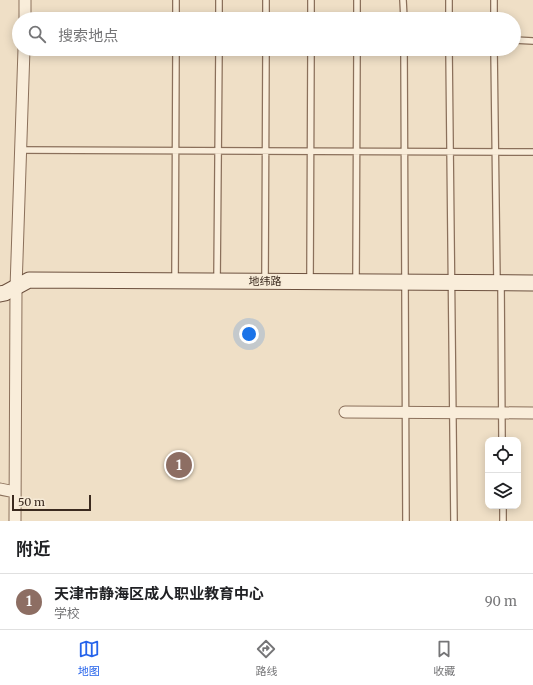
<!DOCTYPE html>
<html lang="zh">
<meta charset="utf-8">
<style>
body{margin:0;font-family:Merriweather,"Noto Sans SC",serif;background:#f6f6f6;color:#202124}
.controls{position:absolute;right:12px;bottom:12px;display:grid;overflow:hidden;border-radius:8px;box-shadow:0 2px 10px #0003}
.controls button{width:36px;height:36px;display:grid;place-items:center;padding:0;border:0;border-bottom:1px solid #e0e0e0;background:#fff;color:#202124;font:20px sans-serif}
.scale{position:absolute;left:12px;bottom:10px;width:79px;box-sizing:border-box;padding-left:4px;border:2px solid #3b2a1f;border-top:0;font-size:11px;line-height:14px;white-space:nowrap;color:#3b2a1f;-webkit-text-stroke:3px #f6ead6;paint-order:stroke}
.you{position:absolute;left:249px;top:334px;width:14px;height:14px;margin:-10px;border:3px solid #fff;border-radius:50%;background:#1a73e8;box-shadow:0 0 0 6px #1a73e833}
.badge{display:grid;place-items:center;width:26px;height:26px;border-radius:50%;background:#2563eb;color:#fff;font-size:13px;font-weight:700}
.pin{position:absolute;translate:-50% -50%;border:2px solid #fff;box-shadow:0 1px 4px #0006}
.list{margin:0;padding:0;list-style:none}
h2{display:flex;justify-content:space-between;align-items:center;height:52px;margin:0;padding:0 16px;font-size:17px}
h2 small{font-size:13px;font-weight:400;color:#757577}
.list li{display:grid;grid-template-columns:26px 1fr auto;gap:12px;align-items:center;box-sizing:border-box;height:56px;padding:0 16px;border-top:1px solid #e0e0e0}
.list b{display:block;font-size:15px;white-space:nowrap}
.list p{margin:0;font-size:13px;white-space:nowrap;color:#757577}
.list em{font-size:13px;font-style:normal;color:#757577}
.icon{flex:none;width:22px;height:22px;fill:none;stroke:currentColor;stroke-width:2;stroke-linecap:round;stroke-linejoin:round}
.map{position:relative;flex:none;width:533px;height:521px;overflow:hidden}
.search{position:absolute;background:#fff;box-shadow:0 2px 10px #0003;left:12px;right:12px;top:12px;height:44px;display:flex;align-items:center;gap:10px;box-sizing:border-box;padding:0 14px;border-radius:22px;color:#757577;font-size:15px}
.sheet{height:108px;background:#fff}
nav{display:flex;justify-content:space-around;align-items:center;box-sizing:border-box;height:56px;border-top:1px solid #e0e0e0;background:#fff;font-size:11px;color:#757577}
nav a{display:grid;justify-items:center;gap:2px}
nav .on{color:#2563eb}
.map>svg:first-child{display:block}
</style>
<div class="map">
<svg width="533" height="521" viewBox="0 0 533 521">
<rect width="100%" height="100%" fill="#efdfc6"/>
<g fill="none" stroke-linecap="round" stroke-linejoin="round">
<defs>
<path id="lane" d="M403,0L404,19
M449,0V19
M176,19V0
M219,19V0
M266,19V0
M311,19V0
M357,19V0
M494,19V0
M514,40L533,41
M404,49L406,521
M449,49L454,521
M494,49L497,283
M20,150L533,152
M175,281L176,49
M217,281L219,49
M265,281L266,49
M310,281L311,49
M356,281L357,49
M501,283L502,440
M503,506V521"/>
<path id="street" d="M25,19V0
M345,412L533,413
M0,489L15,492
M15,521L16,288L24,49"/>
<path id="secondary" d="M0,294L5,293L29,280L533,283"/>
</defs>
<use href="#lane" stroke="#8b705b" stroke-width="8"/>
<use href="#street" stroke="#8b705b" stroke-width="13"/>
<use href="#secondary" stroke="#6d513f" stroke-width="17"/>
<use href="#lane" stroke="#f9edda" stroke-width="5.5"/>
<use href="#street" stroke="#f9edda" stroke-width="11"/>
<use href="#secondary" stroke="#f9edda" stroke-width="15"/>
</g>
<g text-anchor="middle" stroke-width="3" stroke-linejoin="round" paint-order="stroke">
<g font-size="11" fill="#3b2a1f" stroke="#f6ead6">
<text x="265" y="285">地纬路</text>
</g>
</g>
</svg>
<div class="controls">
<button><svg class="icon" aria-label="locate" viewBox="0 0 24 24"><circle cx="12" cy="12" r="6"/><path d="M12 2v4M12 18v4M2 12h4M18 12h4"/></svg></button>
<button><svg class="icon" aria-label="layers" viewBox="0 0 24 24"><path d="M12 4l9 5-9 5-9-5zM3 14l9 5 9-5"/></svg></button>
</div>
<div class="scale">50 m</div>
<div class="you"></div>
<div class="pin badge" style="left:179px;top:465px;background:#8d6e63">1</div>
<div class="search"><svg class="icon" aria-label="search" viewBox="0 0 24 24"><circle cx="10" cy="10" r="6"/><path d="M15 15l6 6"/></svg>搜索地点</div>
</div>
<section class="sheet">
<h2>附近<small></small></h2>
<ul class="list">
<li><span class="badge" style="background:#8d6e63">1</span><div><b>天津市静海区成人职业教育中心</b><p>学校</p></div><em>90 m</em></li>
</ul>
</section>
<nav>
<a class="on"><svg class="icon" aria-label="map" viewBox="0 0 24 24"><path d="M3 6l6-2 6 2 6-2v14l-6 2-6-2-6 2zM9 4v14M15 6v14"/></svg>地图</a>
<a><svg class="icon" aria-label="directions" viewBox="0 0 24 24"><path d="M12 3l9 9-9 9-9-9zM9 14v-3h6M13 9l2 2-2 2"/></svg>路线</a>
<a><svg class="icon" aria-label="saved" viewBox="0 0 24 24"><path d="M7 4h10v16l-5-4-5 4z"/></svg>收藏</a>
</nav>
